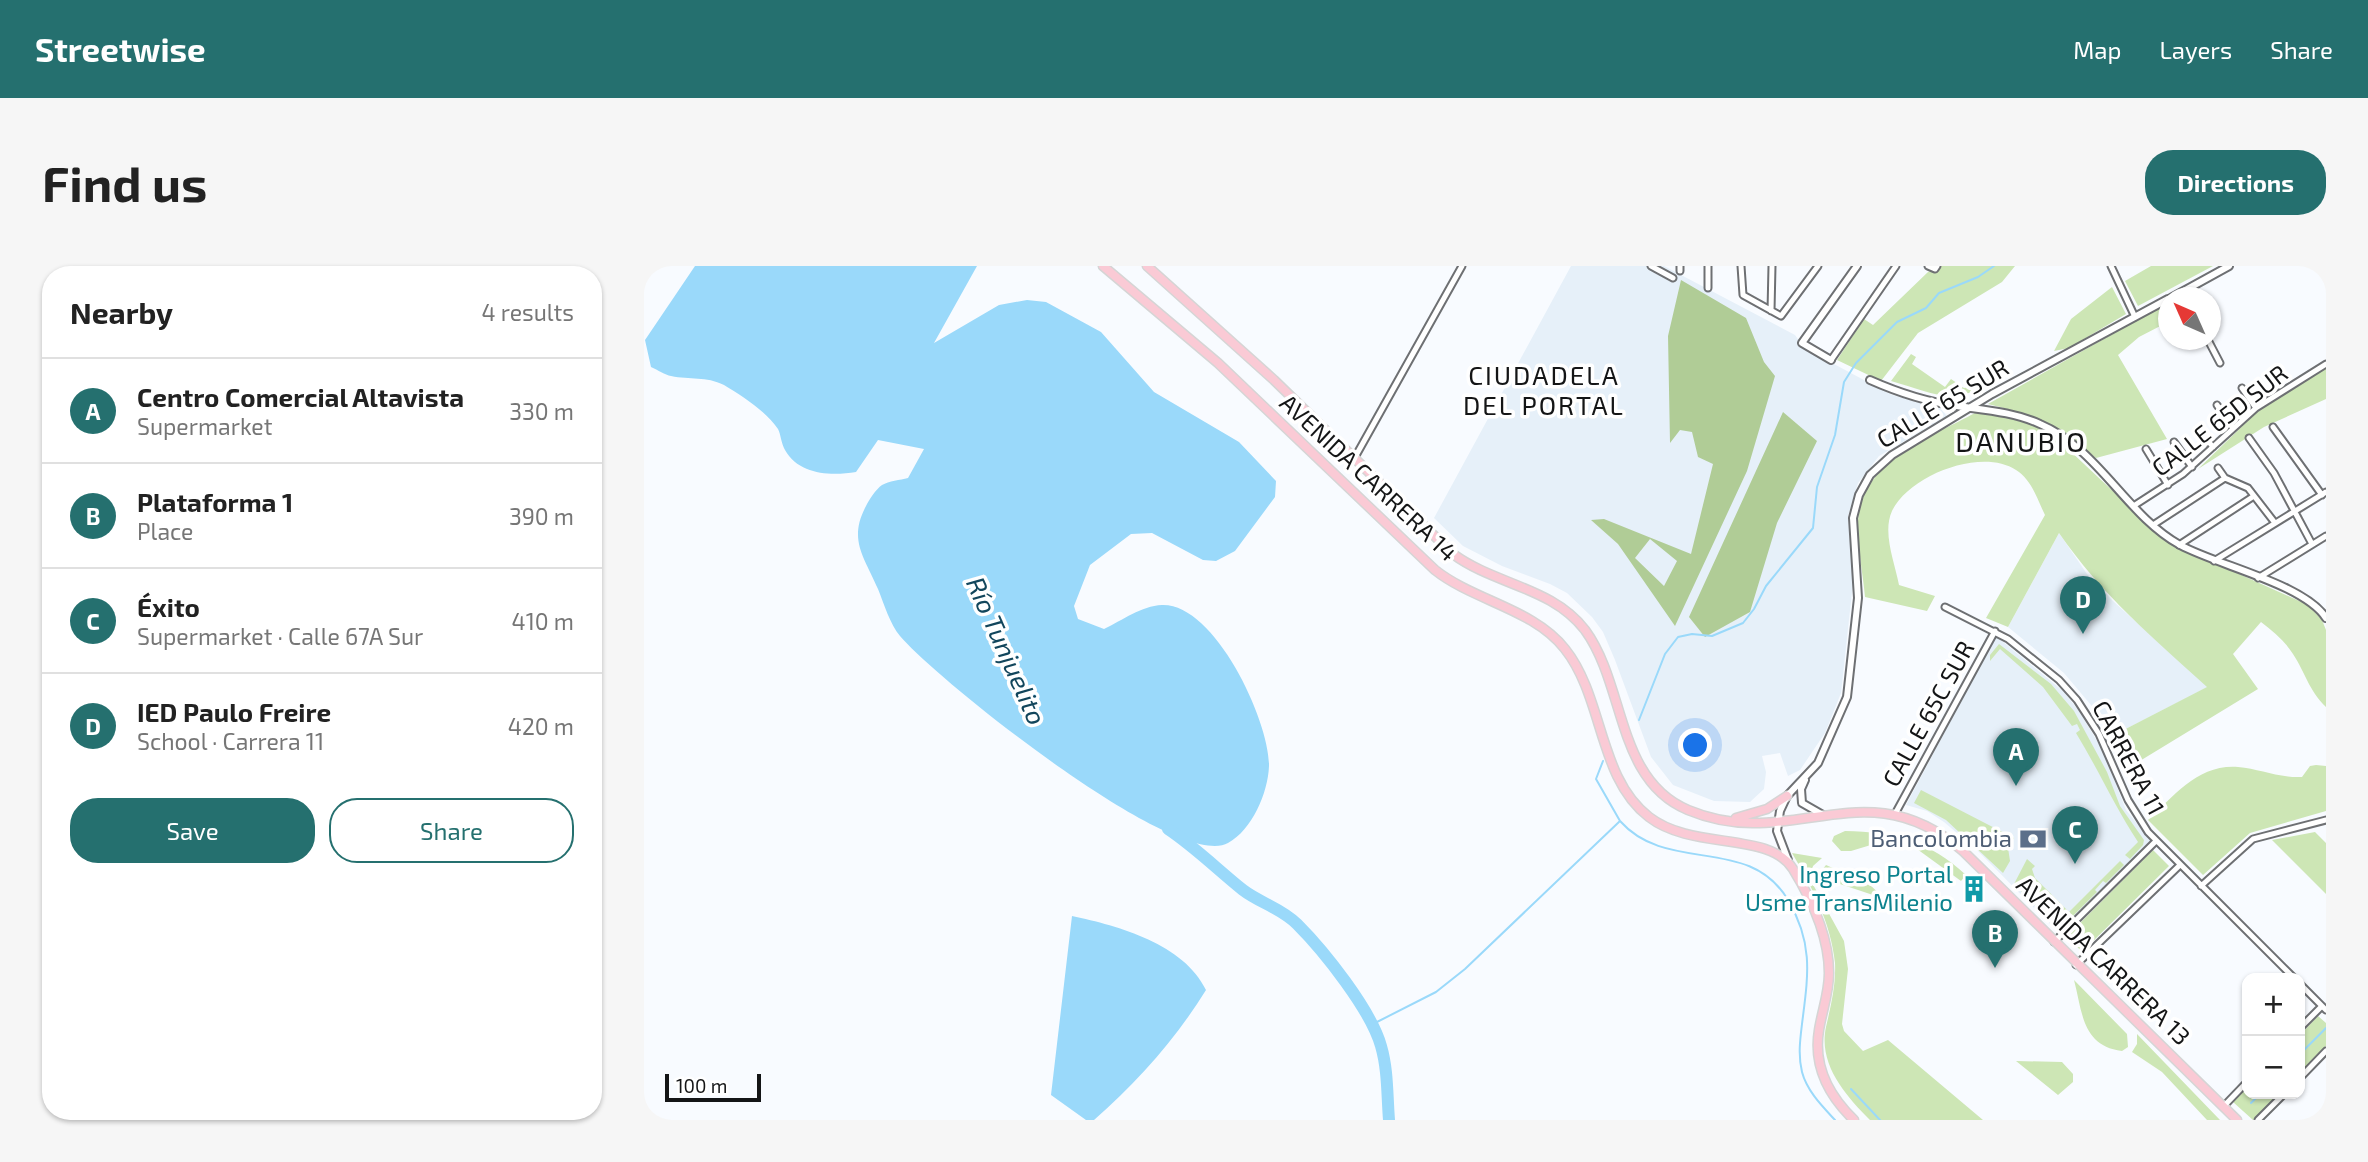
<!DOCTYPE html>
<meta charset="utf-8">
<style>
body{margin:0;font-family:"Exo 2",sans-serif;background:#f6f6f6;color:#222}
.controls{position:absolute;right:21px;bottom:21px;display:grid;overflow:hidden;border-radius:14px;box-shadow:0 2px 5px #0004}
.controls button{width:63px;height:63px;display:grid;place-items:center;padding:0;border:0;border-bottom:2px solid #e0e0e0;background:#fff;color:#222;font:35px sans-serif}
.compass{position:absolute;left:1514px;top:21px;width:63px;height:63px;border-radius:50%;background:#fff;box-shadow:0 2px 5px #0004;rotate:315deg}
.scale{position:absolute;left:21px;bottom:18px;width:96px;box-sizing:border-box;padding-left:7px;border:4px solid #141516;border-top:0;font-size:19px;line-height:24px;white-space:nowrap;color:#141516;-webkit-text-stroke:5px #fff;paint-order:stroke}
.you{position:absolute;left:1052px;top:480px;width:24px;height:24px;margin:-18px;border:5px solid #fff;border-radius:50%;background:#1a73e8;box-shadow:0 0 0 10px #1a73e833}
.badge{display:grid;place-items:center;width:46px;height:46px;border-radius:50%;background:#25706f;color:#fff;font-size:23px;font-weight:700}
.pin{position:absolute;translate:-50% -58px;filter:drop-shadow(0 2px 4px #0008)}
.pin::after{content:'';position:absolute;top:37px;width:24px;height:21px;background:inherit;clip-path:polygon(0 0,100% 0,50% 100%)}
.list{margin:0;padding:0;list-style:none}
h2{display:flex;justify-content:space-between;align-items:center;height:91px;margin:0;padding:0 28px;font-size:30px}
h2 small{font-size:23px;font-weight:400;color:#767676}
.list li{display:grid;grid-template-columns:46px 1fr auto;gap:21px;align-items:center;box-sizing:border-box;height:105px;padding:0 28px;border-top:2px solid #e0e0e0}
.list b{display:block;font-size:26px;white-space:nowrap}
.list p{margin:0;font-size:23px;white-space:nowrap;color:#767676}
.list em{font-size:23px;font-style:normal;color:#767676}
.actions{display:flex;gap:14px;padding:21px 28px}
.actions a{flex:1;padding:16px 0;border:2px solid #25706f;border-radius:28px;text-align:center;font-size:24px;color:#25706f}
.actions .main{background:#25706f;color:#fff}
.map{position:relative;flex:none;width:1682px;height:854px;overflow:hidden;border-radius:28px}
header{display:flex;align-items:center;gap:42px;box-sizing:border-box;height:98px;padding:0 35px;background:#25706f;color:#fff}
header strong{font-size:33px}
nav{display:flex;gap:38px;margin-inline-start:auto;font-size:24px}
.intro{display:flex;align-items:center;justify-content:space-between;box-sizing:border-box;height:168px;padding:0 42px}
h1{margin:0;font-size:49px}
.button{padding:18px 32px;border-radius:28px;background:#25706f;color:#fff;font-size:24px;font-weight:700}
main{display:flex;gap:42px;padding:0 42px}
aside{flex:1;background:#fff;border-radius:28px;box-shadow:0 2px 5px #0004}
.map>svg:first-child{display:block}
</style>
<header>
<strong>Streetwise</strong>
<nav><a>Map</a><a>Layers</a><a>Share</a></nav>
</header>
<div class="intro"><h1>Find us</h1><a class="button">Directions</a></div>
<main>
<aside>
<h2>Nearby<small>4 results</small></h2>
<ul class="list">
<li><span class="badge">A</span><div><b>Centro Comercial Altavista</b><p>Supermarket</p></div><em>330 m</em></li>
<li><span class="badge">B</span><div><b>Plataforma 1</b><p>Place</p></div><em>390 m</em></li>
<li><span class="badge">C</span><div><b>Éxito</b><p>Supermarket · Calle 67A Sur</p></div><em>410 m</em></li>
<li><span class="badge">D</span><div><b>IED Paulo Freire</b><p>School · Carrera 11</p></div><em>420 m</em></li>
</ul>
<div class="actions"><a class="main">Save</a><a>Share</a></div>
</aside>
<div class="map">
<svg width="1682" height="854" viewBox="0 0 1682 854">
<rect width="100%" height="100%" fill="#f8fbff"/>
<path fill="#e6f0f9" d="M927,0H1020L1151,69L1160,82L1248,129L1296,142L1303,150L1235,190L1214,217L1204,250L1209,317L1197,427L1181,467L1156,504L1144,510L1136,487L1118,490L1122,506L1120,523L1106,536L1070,535L1029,519L1007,491L971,394L959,366L948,351L923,327L906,318L858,300L819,280L790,252Z
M1415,267L1443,308L1469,335L1564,421L1466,471L1452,445L1420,407L1364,361Z
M1352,370L1419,425L1435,445L1459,485L1482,544L1508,576L1415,667L1332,583L1300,556L1283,545L1262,539Z"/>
<path fill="#cde6b5" d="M1297,0H1371L1358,16L1274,67L1237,115L1193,94L1220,53L1229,59L1284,6Z
M1507,0H1569L1494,40L1481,15Z
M1468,21L1482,48L1425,82L1410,85L1427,53Z
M1524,37V56L1495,71L1474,89L1523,173L1452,192C1414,158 1392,150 1344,138Z
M1267,88L1272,91L1268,98L1301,121L1307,113L1320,122L1325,121L1336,108L1348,116C1307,141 1290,127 1247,115Z
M1682,102V133L1620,161L1554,203L1613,146Z
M1331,147L1377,153L1406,166L1522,275L1664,339L1678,354L1682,364V441C1664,423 1662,408 1649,388C1641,375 1630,366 1617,356L1589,388L1614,423L1481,504L1466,471L1563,421C1509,372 1457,328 1415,267L1364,361L1342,352L1401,249C1393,233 1388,214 1372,204C1338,181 1265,209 1248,245C1238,267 1251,297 1255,319L1291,330L1283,345L1221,331C1219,307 1213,280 1214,256C1216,196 1287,171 1331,147Z
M1355,378L1407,418L1430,445L1463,506L1476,540L1500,574L1499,579L1486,593L1481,589L1494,576C1471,541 1454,503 1432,467L1436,464L1433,458L1428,460L1399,421L1356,383L1346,395V389Z
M1672,499L1682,500V545L1606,567L1559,609L1504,554C1530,530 1554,498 1594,501C1616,503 1635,512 1658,511L1666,500Z
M1277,524L1370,572L1364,582L1366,595L1359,607L1302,554L1270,537Z
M1201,565C1250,566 1286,575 1322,609L1317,615L1262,575H1240L1207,585H1197L1188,575L1190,570Z
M1671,566L1682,577V628L1628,574Z
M1509,584L1525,600L1438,686L1423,670Z
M1148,587L1178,592L1169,600L1166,613L1200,675L1204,703L1198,758L1200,765L1219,785L1244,774L1339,854H1226C1201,829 1174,798 1182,761C1187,739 1192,719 1191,697C1187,657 1168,621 1148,587Z
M1383,593L1391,600L1388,603L1391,612L1425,646L1476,595L1480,599L1462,617L1459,615L1451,624L1453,626L1421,658L1389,637L1370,618Z
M1182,599L1225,618L1241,633L1184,614L1178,604Z
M1430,714L1483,768L1484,781L1478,785C1437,780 1438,743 1430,714Z
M1674,750L1682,757V780L1656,807V769Z
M1493,768L1576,854H1563L1518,806L1488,786L1493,778Z
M1372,795L1418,796L1429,808V816L1414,829Z
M1603,822V828H1635L1609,854L1589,836Z"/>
<path fill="#b0cc96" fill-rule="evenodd" d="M1037,14L1102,52L1120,96L1131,110L1103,205L1031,360L974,278L947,254L960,253L1047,288L1069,198L1054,191L1048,166L1036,164L1026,177L1024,70ZM1006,273L1033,295L1020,320L991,292Z
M1139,146L1173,175L1133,257L1106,346L1061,371L1045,351Z"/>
<path fill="#9ad9fa" d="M51,0H333L290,77L355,39L383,34L402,36L457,66L510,126L595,176L632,215L631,231L591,285L572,295L559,294L508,267L487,268L446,299L430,340L434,353L460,363C479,354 497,340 518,339C571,337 626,456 625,500C624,527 608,564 584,577C533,606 292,413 256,370C246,358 240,338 234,323C220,290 204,274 222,240C225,234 232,223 238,219C245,215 256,214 264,212L280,183L234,174L212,206C187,210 155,209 141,184C137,177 137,169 134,163C122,145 98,130 80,119C62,110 46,114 27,110C21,109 14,104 7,101L1,74Z
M428,650C475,660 540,678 562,724C531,774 494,815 450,854H442L407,829Z"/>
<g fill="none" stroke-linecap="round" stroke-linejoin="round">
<path stroke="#9ad9fa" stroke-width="2" d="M995,454L1021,388L1034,371L1048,368L1068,370L1099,357L1110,343L1122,320L1169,262L1173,221L1191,169L1200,116L1212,97L1253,56L1282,42L1295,27L1334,11L1350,0
M976,555C1024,609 1105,568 1144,634C1170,678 1164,710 1158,758C1156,774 1154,790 1158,806C1163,825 1178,840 1191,854
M729,758L792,726L821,703L976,555L952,513L959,495
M1656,788L1682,762
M1207,823L1236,854
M1607,837L1616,828"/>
<path stroke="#9ad9fa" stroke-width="12" d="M524,563C551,581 574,604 599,624C616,637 637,642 653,658C680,685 727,744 737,780C744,804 743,829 745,854"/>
<defs>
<path id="minor" d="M1007,0L1029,12
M1036,0V5
M1097,0L1099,29L1137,50L1174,0
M1284,0L1291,3L1293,0
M1467,0L1491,51
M0,6L6,0
M1064,22V0
M1540,25L1543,32
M1127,45L1128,0
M1564,74L1576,97
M1187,94L1252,0
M1598,122L1612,142
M1573,139L1589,162
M1629,161L1678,229
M1554,163L1569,181
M1605,172L1630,207L1668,278
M1530,176L1548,201
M1502,183L1524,219
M710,193L818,0
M1574,202L1581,212L1604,222L1631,257
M1491,239L1539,208L1612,142L1682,98
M1509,259L1581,212
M1535,279L1610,230
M1570,295L1682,226
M1614,312L1682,270
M1301,341L1364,373L1415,414L1433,434L1455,468L1484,534L1504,566L1650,712
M1251,548L1351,365
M1557,620L1609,573L1682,554
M1410,676L1512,575
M1432,699L1536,599
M1656,718L1682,744
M1656,762L1678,740
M1656,812L1682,785
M1579,841L1603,816
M1614,854L1640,828"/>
<path id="tertiary" d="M1527,32L1585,0
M1187,94L1158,77L1213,0
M1226,114C1253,126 1284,136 1313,140C1341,144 1370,146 1396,158C1455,183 1482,249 1536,279C1575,300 1660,318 1682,352
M1161,514L1157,523L1158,537L1179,549
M1144,594L1133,565L1136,545L1143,530L1174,497L1203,431L1214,332L1209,252L1215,229L1226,209L1248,189L1348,128L1524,33"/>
<path id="primary" d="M459,0L574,97L791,304C830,335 890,343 921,383C960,432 954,512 1005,551C1049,585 1126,565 1149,603C1168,634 1185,670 1185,707C1185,727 1178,745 1175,764C1169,800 1185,830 1210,854
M503,0L630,114L809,288C851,319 908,321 941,364C982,420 972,514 1044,544C1149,588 1220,500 1319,585L1593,854
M1092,552L1123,543L1143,530"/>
</defs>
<use href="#minor" stroke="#6e7073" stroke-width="9"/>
<use href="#tertiary" stroke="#6e7073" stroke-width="10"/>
<use href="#primary" stroke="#d5d5d5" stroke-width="11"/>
<use href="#minor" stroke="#fff" stroke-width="5"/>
<use href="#tertiary" stroke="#fff" stroke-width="6"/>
<use href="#primary" stroke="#facad5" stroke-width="8"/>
</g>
<defs>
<symbol id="bank-bare" viewBox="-9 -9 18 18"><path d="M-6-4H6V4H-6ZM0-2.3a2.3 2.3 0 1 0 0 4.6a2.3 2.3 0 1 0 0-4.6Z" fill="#5c6f8a" stroke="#fff" stroke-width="2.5" paint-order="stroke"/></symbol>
<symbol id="building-bare" viewBox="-9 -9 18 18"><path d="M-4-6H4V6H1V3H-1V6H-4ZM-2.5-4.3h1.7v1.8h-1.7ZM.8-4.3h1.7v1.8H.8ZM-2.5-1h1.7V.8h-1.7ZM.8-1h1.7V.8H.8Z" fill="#0f9aa8" stroke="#fff" stroke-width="2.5" paint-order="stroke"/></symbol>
</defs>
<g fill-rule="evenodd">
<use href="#bank-bare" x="1370" y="554" width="38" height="38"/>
<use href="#building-bare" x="1311" y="604" width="38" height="38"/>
</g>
<g text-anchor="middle" stroke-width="7" stroke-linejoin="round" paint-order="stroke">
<g font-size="24" fill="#141516" stroke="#fff">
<text transform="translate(1299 138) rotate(-31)" y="8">CALLE 65 SUR</text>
<text transform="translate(1576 155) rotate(-38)" y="8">CALLE 65D SUR</text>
<text transform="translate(724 212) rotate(43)" y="8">AVENIDA CARRERA 14</text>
<text transform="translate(1285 448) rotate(-61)" y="8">CALLE 65C SUR</text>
<text transform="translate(1484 492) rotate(62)" y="8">CARRERA 11</text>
<text transform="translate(1459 695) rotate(44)" y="8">AVENIDA CARRERA 13</text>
</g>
<g font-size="24" fill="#4e5e75" stroke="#fff" text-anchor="end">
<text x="1368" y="581">Bancolombia</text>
</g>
<g font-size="24" fill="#0d838f" stroke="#fff" text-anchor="end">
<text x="1309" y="617">Ingreso Portal<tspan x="1309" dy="28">Usme TransMilenio</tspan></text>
</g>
<g font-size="26" letter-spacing="2" fill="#141516" stroke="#fff">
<text x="900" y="119">CIUDADELA<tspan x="900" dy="30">DEL PORTAL</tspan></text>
</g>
<g font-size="26" font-style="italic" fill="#12465c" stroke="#fff">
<text transform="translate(362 385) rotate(66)" y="9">Río Tunjuelito</text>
</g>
<g font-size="28" letter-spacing="2" fill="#141516" stroke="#fff">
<text x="1377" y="186">DANUBIO</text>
</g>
</g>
</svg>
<div class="controls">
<button>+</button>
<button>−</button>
</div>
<svg class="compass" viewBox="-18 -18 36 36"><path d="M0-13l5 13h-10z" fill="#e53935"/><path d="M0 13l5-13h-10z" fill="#767676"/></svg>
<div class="scale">100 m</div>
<div class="you"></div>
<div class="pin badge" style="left:1372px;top:520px">A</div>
<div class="pin badge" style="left:1351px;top:702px">B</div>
<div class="pin badge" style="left:1431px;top:598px">C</div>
<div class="pin badge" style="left:1439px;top:368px">D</div>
</div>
</main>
